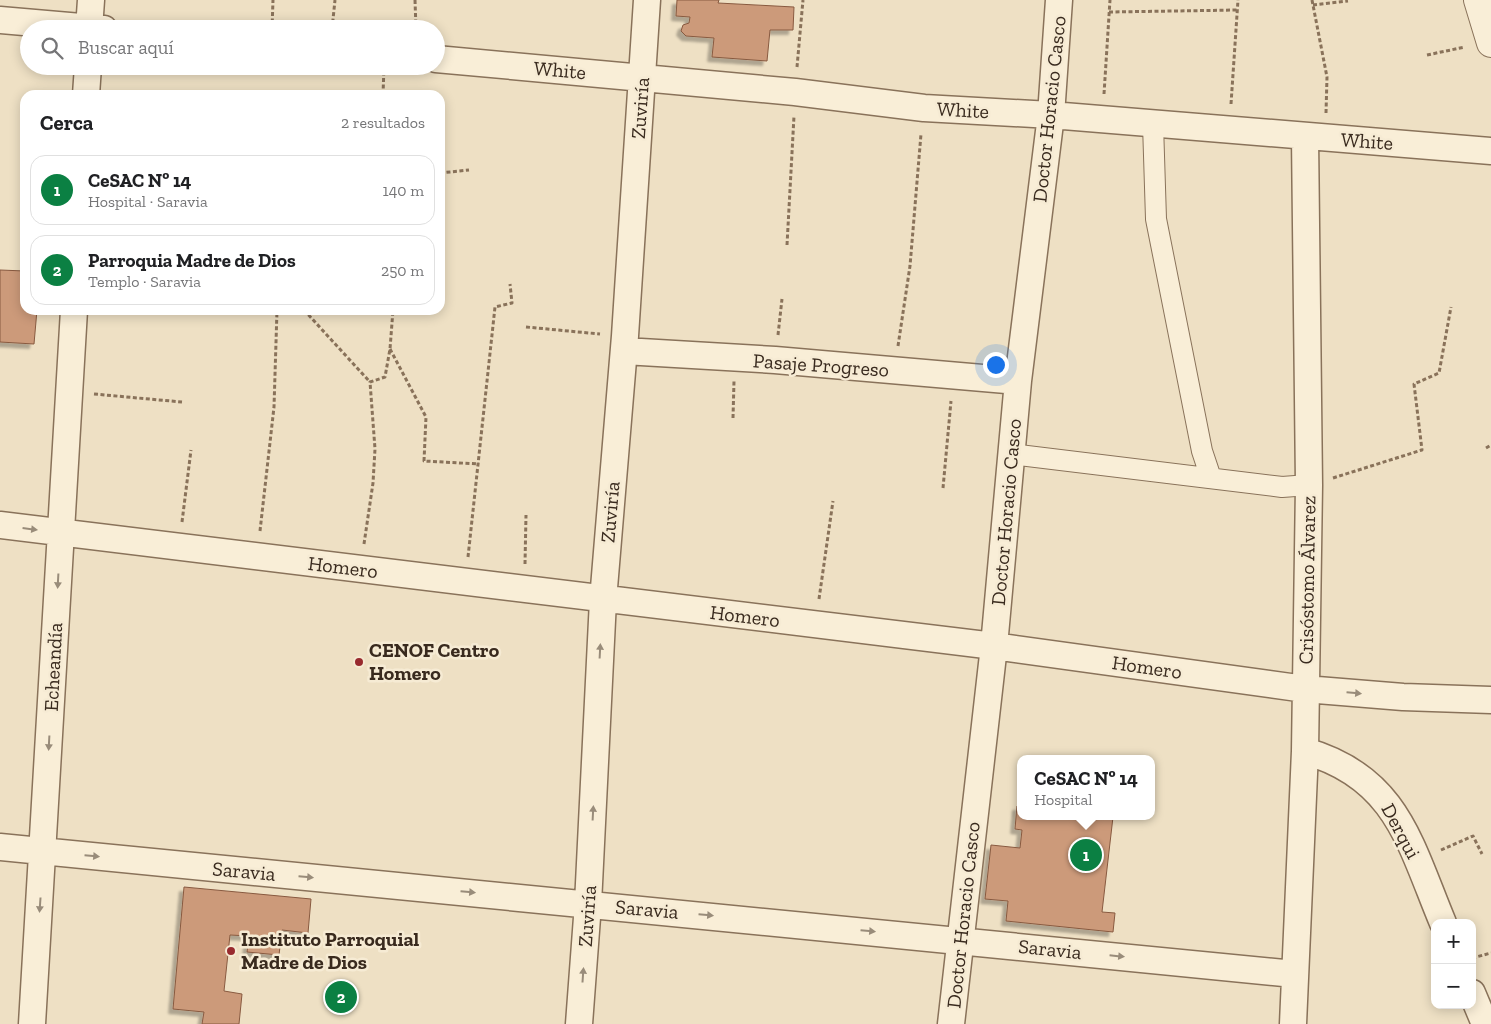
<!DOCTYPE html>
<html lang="es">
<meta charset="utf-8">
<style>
body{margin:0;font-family:"Zilla Slab",serif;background:#f6f6f6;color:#202124}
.controls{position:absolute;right:15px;bottom:15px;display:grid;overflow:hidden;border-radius:10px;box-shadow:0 2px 12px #0003}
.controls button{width:45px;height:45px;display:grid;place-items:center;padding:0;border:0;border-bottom:1px solid #e0e0e0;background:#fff;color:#202124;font:25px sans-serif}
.you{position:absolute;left:995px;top:364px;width:18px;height:18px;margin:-12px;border:4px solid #fff;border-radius:50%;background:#1a73e8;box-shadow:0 0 0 8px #1a73e833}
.badge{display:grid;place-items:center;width:32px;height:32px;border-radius:50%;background:#0b8043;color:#fff;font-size:16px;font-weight:700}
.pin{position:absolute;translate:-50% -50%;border:2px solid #fff;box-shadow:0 1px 5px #0006}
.popup{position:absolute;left:1017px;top:755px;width:138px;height:65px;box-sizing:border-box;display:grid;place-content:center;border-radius:10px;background:#fff;filter:drop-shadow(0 1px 4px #0005);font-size:16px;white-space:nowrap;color:#757577}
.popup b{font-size:19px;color:#202124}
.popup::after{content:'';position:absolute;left:50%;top:100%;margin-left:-10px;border:10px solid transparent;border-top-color:#fff}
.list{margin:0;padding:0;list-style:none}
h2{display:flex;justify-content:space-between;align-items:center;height:65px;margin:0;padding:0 20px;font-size:21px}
h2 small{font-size:16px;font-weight:400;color:#757577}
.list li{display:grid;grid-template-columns:32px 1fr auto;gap:15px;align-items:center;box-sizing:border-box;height:70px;margin:0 10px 10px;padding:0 10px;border:1px solid #e0e0e0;border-radius:15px}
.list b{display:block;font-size:19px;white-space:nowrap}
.list p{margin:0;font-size:16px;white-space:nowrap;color:#757577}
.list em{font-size:16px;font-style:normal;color:#757577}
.icon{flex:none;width:28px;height:28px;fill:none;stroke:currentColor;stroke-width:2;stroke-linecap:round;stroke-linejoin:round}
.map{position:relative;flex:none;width:1491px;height:1024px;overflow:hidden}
.search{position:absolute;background:#fff;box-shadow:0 2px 12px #0003;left:20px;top:20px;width:425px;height:55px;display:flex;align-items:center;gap:12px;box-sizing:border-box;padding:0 18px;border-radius:28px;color:#757577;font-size:19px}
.panel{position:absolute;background:#fff;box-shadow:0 2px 12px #0003;left:20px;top:90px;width:425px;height:225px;border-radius:15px}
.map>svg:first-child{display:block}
</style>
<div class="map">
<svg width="1491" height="1024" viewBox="0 0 1491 1024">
<defs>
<filter id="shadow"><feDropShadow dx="-4.5" dy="4.5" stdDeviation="1" flood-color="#0004"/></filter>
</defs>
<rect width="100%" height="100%" fill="#eee0c4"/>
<path fill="#cc9a7a" stroke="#885a40" filter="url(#shadow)" d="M677,0H719L718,3L794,7L793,30H770L767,61L712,57L714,38L686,36L681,31L683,25L689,23L690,17L676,16Z
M0,270L25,271V310H37L34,344L0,342Z
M1017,806H1021V816L1113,817L1102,912L1115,913L1113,932L1006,921L1008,901L985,899L991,845L1020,848L1022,830L1015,829Z
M184,887L311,899L308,933L282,930L279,955L247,952L249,936L230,935L224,991L242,994L239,1024H202L204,1012L173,1009Z"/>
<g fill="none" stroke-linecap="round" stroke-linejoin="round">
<defs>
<path id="pedestrian" d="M1153,124L1156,219L1202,451L1211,478
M1011,454L1282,487L1309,485"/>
<path id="minor" d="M0,20L104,29
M89,29L91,0
M436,59L795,92L924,108L1051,115L1491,151
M86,95L88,66
M624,351L775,360L1018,381
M0,525L994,646L1305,689L1403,697L1491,700
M1305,751C1397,777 1410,844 1443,923
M0,847L1294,974
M1472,993L1485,1024
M32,1024L74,310
M579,1024L588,904L603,600L625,336L647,0
M951,1024L994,646L1018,381L1051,115L1059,0
M1293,1024L1305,751L1309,485L1305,137"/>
<path id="tertiary" d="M1478,0L1491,43"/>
</defs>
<use href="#pedestrian" stroke="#89725a" stroke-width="22"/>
<use href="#minor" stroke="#89725a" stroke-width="29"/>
<use href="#tertiary" stroke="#89725a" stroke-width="30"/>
<path stroke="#89725a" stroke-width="3" stroke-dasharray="4 2.5" stroke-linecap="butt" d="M415,0L416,29
M1312,0L1327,77L1326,113
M1313,5L1348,1
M1109,12L1238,10
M272,29L273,0
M332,29L335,0
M1427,55L1465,47
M797,67L803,0
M1104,94L1110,0
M383,95L384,66
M1231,104L1238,0
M440,173L469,170
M787,245L794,116
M304,310L370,382
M526,327L600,334
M778,335L782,299
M898,346L910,266L921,134
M390,349L426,417L424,461L479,464
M94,394L182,402
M733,418L734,381
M1486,448L1491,445
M1333,478L1422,450L1414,384L1439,373L1451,307
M943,488L951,401
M182,522L191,450
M260,531L274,407L277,310
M364,544L373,483L375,449L370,382L385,377L390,349L393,310
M468,557L495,307L512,303L510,284
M525,564L526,515
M819,599L833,501
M1441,850L1473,836L1482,854
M1472,958L1491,953"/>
<use href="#pedestrian" stroke="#f9eed7" stroke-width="20"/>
<use href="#minor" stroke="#f9eed7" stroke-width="26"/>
<use href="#tertiary" stroke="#f9eed7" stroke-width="28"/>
</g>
<defs><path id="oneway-solid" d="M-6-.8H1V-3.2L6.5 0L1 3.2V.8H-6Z" transform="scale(1.25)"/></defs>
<g fill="#998c7a">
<use href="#oneway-solid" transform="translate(30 529) rotate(7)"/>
<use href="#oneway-solid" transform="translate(58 581) rotate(93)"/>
<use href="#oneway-solid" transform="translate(600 651) rotate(-87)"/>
<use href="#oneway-solid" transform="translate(1354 693) rotate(5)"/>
<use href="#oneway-solid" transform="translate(49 743) rotate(93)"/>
<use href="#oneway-solid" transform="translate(593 813) rotate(-87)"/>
<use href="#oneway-solid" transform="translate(92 856) rotate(5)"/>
<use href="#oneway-solid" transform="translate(306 877) rotate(5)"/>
<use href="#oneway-solid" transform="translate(468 892) rotate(5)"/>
<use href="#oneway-solid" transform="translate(40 905) rotate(94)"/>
<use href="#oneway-solid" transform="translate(706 915) rotate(5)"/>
<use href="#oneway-solid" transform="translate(868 931) rotate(5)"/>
<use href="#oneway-solid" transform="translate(1117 956) rotate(6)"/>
<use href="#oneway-solid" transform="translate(583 975) rotate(-86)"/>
</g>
<g fill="#982a2e" stroke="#f6ebd4" stroke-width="2">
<circle cx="359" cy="662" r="5"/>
<circle cx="231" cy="951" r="5"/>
</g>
<g text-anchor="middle" stroke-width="5" stroke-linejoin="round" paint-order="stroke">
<g font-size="20" fill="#392a1e" stroke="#f6ebd4">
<text transform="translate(560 70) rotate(5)" y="7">White</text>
<text transform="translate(640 108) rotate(-86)" y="7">Zuviría</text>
<text transform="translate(1049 109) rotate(-84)" y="7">Doctor Horacio Casco</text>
<text transform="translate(963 110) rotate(3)" y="7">White</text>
<text transform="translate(1367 141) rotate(4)" y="7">White</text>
<text transform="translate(821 365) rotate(4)" y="7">Pasaje Progreso</text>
<text transform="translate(610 512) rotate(-85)" y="7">Zuviría</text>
<text transform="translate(1006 512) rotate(-85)" y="7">Doctor Horacio Casco</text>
<text transform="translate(343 567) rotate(7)" y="7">Homero</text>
<text transform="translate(1307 580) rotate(-89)" y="7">Crisóstomo Álvarez</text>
<text transform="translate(745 616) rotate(7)" y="7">Homero</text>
<text transform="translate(53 667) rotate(-87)" y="7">Echeandía</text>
<text transform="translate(1147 667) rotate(8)" y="7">Homero</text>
<text transform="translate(1401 831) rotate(62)" y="7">Derqui</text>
<text transform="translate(244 871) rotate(5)" y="7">Saravia</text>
<text transform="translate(647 909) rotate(5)" y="7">Saravia</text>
<text transform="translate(963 915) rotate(-84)" y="7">Doctor Horacio Casco</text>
<text transform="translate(587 916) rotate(-86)" y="7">Zuviría</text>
<text transform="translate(1050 949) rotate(6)" y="7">Saravia</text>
</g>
<g font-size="20" font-weight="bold" fill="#392a1e" stroke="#f6ebd4" text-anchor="start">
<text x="369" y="657">CENOF Centro<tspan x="369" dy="23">Homero</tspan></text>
<text x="241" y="946">Instituto Parroquial<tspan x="241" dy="23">Madre de Dios</tspan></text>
</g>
</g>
</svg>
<div class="controls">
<button>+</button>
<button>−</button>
</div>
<div class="you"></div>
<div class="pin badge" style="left:1086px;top:855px">1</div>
<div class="popup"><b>CeSAC Nº 14</b>Hospital</div>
<div class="pin badge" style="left:341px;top:997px">2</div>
<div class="search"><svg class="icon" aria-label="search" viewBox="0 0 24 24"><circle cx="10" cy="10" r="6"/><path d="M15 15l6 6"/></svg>Buscar aquí</div>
<section class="panel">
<h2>Cerca<small>2 resultados</small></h2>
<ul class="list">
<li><span class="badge">1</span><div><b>CeSAC Nº 14</b><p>Hospital · Saravia</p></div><em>140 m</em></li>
<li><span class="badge">2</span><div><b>Parroquia Madre de Dios</b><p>Templo · Saravia</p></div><em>250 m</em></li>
</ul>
</section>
</div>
